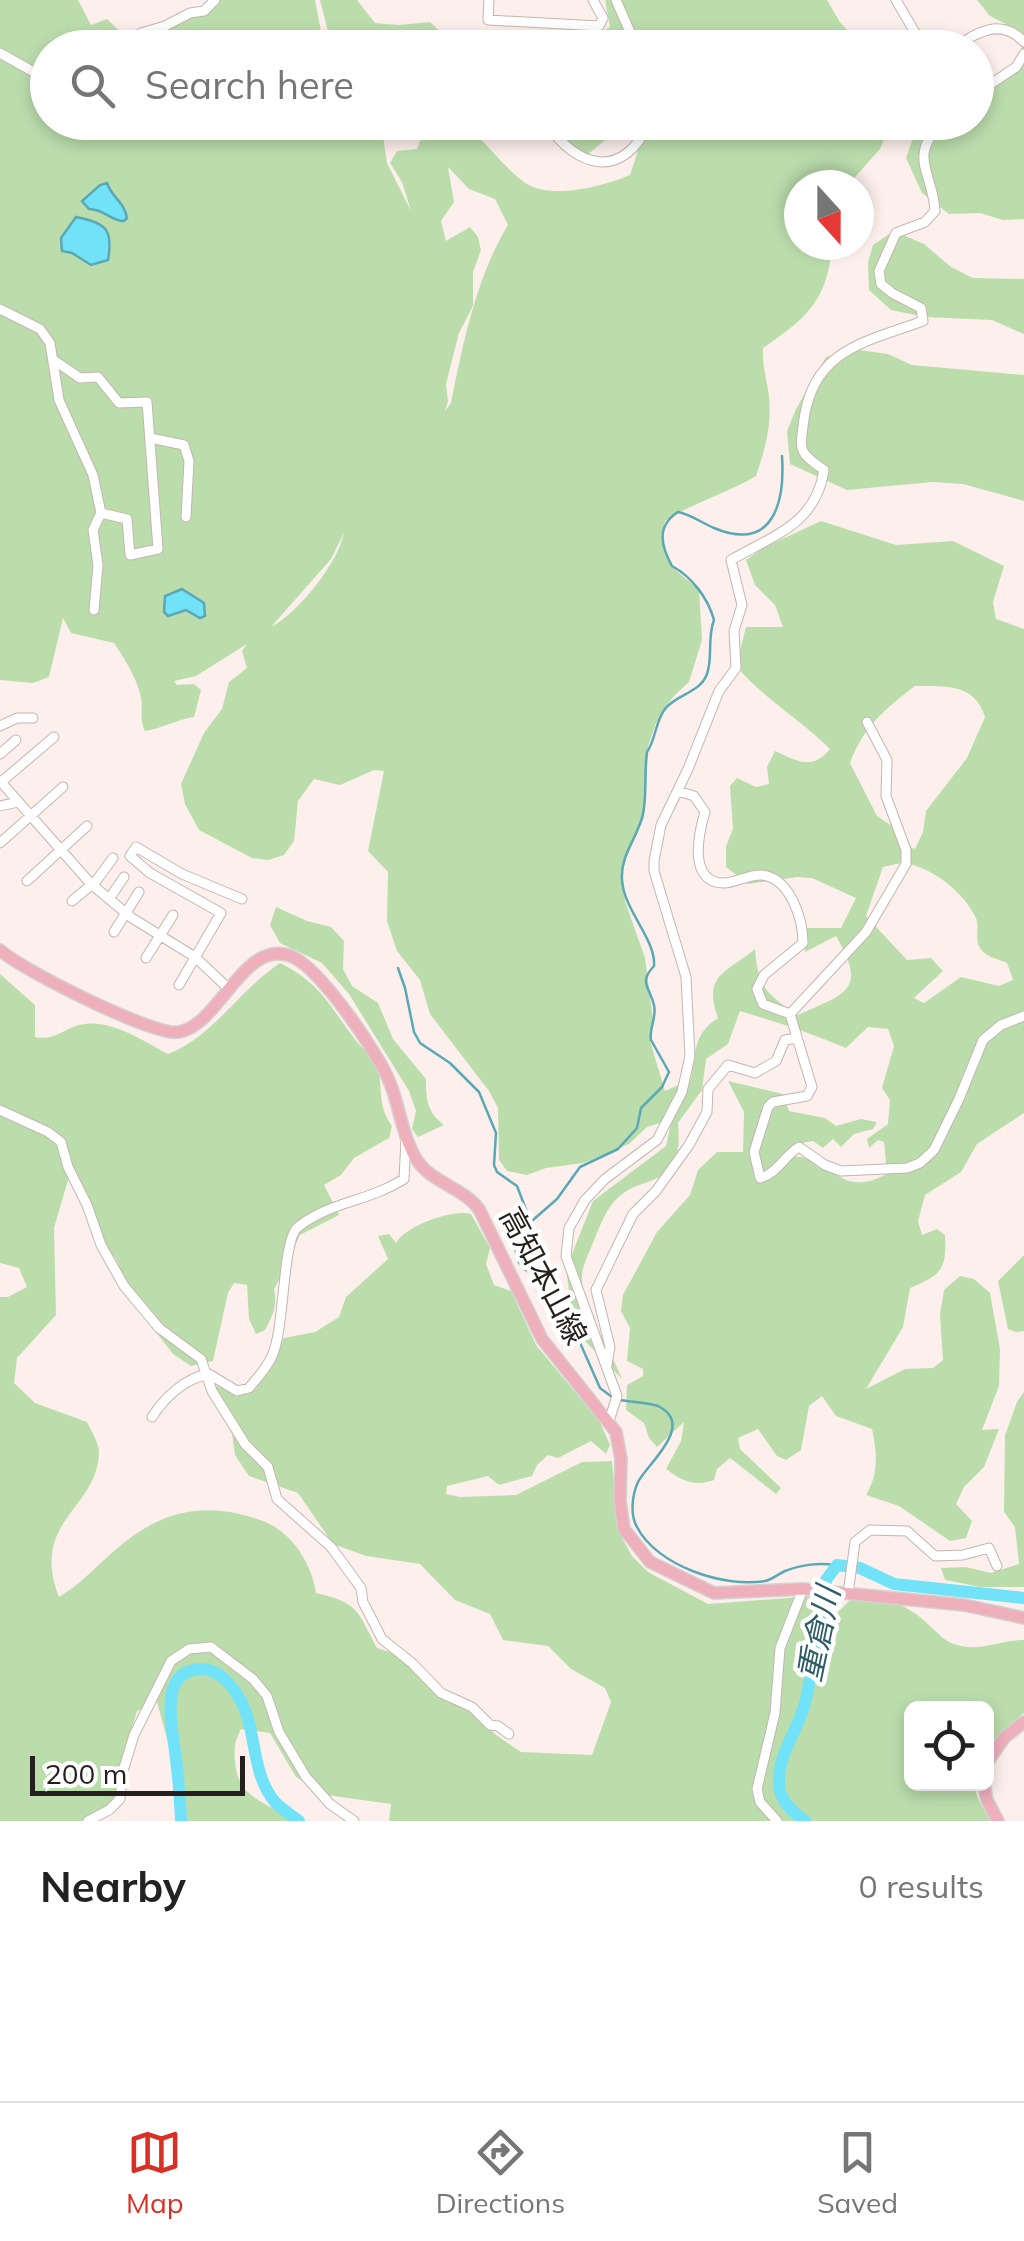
<!DOCTYPE html>
<meta charset="utf-8">
<style>
body{margin:0;font-family:Mulish,"Noto Sans JP",sans-serif;background:#f2f2f2;color:#222}
.controls{position:absolute;right:30px;bottom:30px;display:grid;overflow:hidden;border-radius:15px;box-shadow:0 5px 15px #0003}
.controls button{width:90px;height:90px;display:grid;place-items:center;padding:0;border:0;border-bottom:2px solid #e0e0e0;background:#fff;color:#222;font:50px sans-serif}
.compass{position:absolute;left:784px;top:170px;width:90px;height:90px;border-radius:50%;background:#fff;box-shadow:0 5px 15px #0003;rotate:159deg}
.scale{position:absolute;left:30px;bottom:25px;width:215px;box-sizing:border-box;padding-left:10px;border:5px solid #251f1d;border-top:0;font-size:28px;line-height:35px;white-space:nowrap;color:#251f1d;-webkit-text-stroke:8px #fff;paint-order:stroke}
.list{margin:0;padding:0;list-style:none}
h2{display:flex;justify-content:space-between;align-items:center;height:130px;margin:0;padding:0 40px;font-size:42px}
h2 small{font-size:32px;font-weight:400;color:#767676}
.icon{flex:none;width:55px;height:55px;fill:none;stroke:currentColor;stroke-width:2;stroke-linecap:round;stroke-linejoin:round}
.map{position:relative;flex:none;width:1024px;height:1821px;overflow:hidden}
.search{position:absolute;background:#fff;box-shadow:0 5px 15px #0003;left:30px;right:30px;top:30px;height:110px;display:flex;align-items:center;gap:25px;box-sizing:border-box;padding:0 35px;border-radius:55px;color:#767676;font-size:38px}
.sheet{height:280px;background:#fff}
nav{display:flex;justify-content:space-around;align-items:center;box-sizing:border-box;height:140px;border-top:2px solid #e0e0e0;background:#fff;font-size:28px;color:#767676}
nav a{display:grid;justify-items:center;gap:5px}
nav .on{color:#d93025}
.map>svg:first-child{display:block}
</style>
<div class="map">
<svg width="1024" height="1821" viewBox="0 0 1024 1821">
<rect width="100%" height="100%" fill="#fdf0ec"/>
<path fill="#bbddac" fill-rule="evenodd" d="M0,0H78L91,25L107,19L132,43L190,18L209,0H315L324,47L48,48V122L381,123L387,163L411,211L402,182L390,163L397,151L417,149L423,133L413,123H461C485,139 501,165 524,182C549,201 604,186 630,175L643,135L635,123H891L880,149L848,185H799V245H832C828,300 806,319 763,348C762,366 767,380 769,396C772,425 765,450 756,476C726,494 694,502 665,521C658,561 670,566 699,589L702,640L689,682L673,697L656,723L648,746L644,818L622,868L625,901L645,958L653,1019L650,1041L665,1091L691,1079C696,1052 693,1034 718,1018C703,975 724,974 755,949C758,988 767,995 798,1015C846,993 868,991 836,936L805,952L807,928H841L856,898L812,878L797,877L748,884L726,867V846L733,829L730,786L737,778L756,787L769,784L767,767L775,751C797,761 812,771 830,749C800,719 763,698 736,666L746,627H783L775,605L755,585L746,560L763,548L821,521L896,545L953,541L1004,566L993,602L996,619L1024,629V1113L977,1144L961,1172L925,1195L918,1221L922,1235L937,1229L945,1235C947,1270 941,1275 910,1288L903,1327L866,1389L905,1369L933,1368L943,1360L940,1315L944,1290L960,1276L974,1279L990,1293L1000,1349L999,1386L982,1430L999,1429L984,1467L964,1487L956,1504L972,1521L966,1538L950,1541L899,1506L866,1495C879,1473 877,1453 872,1429L836,1416L822,1396L809,1406L801,1450L786,1460L777,1456L758,1429L738,1438L740,1449L781,1488L776,1494L730,1458L717,1469L714,1480C695,1487 682,1481 666,1469L681,1441L684,1422L657,1447L649,1438L644,1423L626,1410L627,1385L643,1376V1369L627,1361L630,1328L621,1311L623,1295L657,1232L690,1195L698,1170L717,1152H743L744,1112L728,1081L783,1094L789,1111L825,1118L836,1126L861,1119L877,1122L873,1129L854,1134L841,1147L833,1139L823,1148L813,1141L797,1144L792,1157C833,1153 835,1201 887,1174L884,1142L878,1140L869,1148L867,1139L888,1124L890,1100L882,1088L894,1046L888,1029L868,1027L846,1048C811,1033 776,1022 740,1011L728,1044L706,1059L702,1090L678,1123C680,1146 680,1170 653,1180C644,1184 633,1186 625,1192C607,1204 601,1224 593,1243C589,1254 581,1267 582,1280C583,1314 610,1347 622,1379L584,1340L572,1312L566,1269L593,1201L666,1146L672,1119L647,1127L629,1144L583,1163L546,1168L527,1175L507,1171L499,1160L498,1108L489,1091L430,1014L420,980L397,951L387,921L388,872L368,851L384,771L374,770L340,785L314,779L298,801L294,841L284,855L268,860L252,858L199,830L185,804L181,784L204,733L222,709L229,682L247,668L242,651L247,644L196,676L174,681L177,685L194,684L201,690L194,717C176,720 163,728 145,731C139,718 143,710 141,697C136,676 125,660 114,643L71,633L63,618L49,677L33,683L0,680ZM448,167L469,189L495,199L508,225C476,278 463,343 451,403L445,411L448,401L446,384L459,333L473,306V272L481,250L478,237L470,227L446,241L441,221L454,202ZM344,533C338,563 298,613 271,627L331,559ZM915,686C945,686 975,683 985,717L967,758L926,811L923,832L915,849L901,843L898,830L877,816L850,763C863,727 885,709 915,686ZM901,863C930,865 963,891 976,918C980,927 974,939 980,948C985,957 998,959 1007,963L1013,980L999,986L961,977L924,1003L914,998L943,971L931,958L907,960L866,916L883,867Z
M320,0H357L375,23L399,25L430,22L457,47H332Z
M605,0H827L840,22L862,47L577,48L610,27Z
M977,0H1024V219L1003,220L980,213L949,214L922,193L906,158L912,141L932,123L976,122L977,89L1017,62L1022,46L1006,24L990,16Z
M551,123H626L587,155L567,143Z
M894,231L924,244L951,267L973,278L1024,279V334L992,320L925,317L891,310L869,290L868,262L873,245Z
M852,349L888,354L912,365L1024,375V501L963,484L932,482L847,490L790,464L787,431L796,409L826,357Z
M276,907L307,921L331,927L344,941L343,969L352,986L378,1003L393,1039L426,1079C426,1099 427,1112 444,1125L418,1137L412,1129L416,1111L409,1091L349,994L322,963L280,943L270,925Z
M280,963C322,984 330,1007 357,1042C363,1050 374,1055 377,1066C384,1090 376,1103 392,1126L389,1138L354,1158L341,1175L324,1185L339,1215L300,1235L274,1290C278,1304 272,1318 265,1330L256,1334L249,1319L247,1285L234,1283L228,1293L213,1361L191,1366L173,1354L135,1305L116,1259L103,1243L69,1177L54,1228L56,1315L17,1358L14,1383L35,1403L87,1422C91,1430 98,1442 99,1451C99,1509 29,1520 59,1597C79,1585 95,1568 113,1552C160,1510 204,1500 263,1521C292,1532 312,1564 316,1593C359,1603 357,1610 377,1648L411,1659L437,1689L472,1712L496,1735L521,1752L592,1755L611,1702L605,1688L571,1669L548,1646L503,1640L490,1614L455,1600L420,1564L366,1556L333,1544L298,1493L249,1476L235,1455L230,1419L212,1384L234,1393L256,1389L284,1338L315,1332L339,1317L346,1297L388,1259L378,1236L389,1234L396,1243C406,1226 452,1209 471,1214L490,1248L486,1264L494,1285L511,1291L536,1345L600,1422L610,1445L606,1454L591,1441L558,1458L548,1455L537,1465L532,1476L499,1485L488,1476L447,1486L446,1494L460,1497L516,1495L582,1462L612,1461L618,1530L632,1556L648,1572L708,1604L813,1596L826,1608L829,1621L849,1601C886,1600 901,1599 929,1625C937,1632 944,1641 954,1644C978,1653 999,1640 1024,1640V1713L987,1747L986,1708H912V1784H973L979,1801L991,1821H389L391,1804L326,1795L296,1777L270,1733L241,1729C235,1741 234,1747 235,1760C237,1800 266,1800 293,1821H182L180,1786L157,1702L137,1711L125,1750V1790L88,1821H0V1297H8L27,1287L19,1268L0,1263V974L35,1005V1037C53,1041 62,1030 79,1025C108,1017 144,1041 168,1054C214,1036 239,990 280,963Z
M1024,1255V1331L1016,1332L1008,1329L998,1281Z
M1024,1392V1587H981L945,1580L941,1568L966,1567L991,1573L1019,1564L1015,1527L1004,1512L1005,1435L1017,1402Z"/>
<path fill="#71e2f8" stroke="#5aa8b6" stroke-width="2.5" d="M107,183C112,198 124,201 127,218L124,221C111,221 104,209 89,209L82,201L100,185Z
M76,217C108,223 113,231 108,260L91,265L72,253L62,251L61,238Z
M182,589L204,603L205,616L200,618L186,610L168,616L164,612L165,596Z"/>
<g fill="none" stroke-linecap="round" stroke-linejoin="round">
<path stroke="#5aa8b6" stroke-width="2.5" d="M398,968L405,988L414,1032L420,1043L450,1063L479,1092L496,1133L494,1165L497,1172L517,1186L530,1220
M612,1397L600,1388L555,1286L524,1269L519,1263L514,1244L517,1234L557,1199L580,1167L618,1149L637,1128L641,1108L662,1087L669,1072L651,1040C649,1028 657,1017 654,1005C650,987 638,983 654,966C656,939 624,911 622,880C620,855 638,837 643,814C647,795 644,773 647,752C656,739 655,722 665,709C677,694 700,693 707,674C713,657 707,638 714,620C708,598 692,577 672,566C661,546 656,526 678,512C692,515 702,523 714,528C774,553 785,501 782,456
M620,1400C631,1402 647,1402 658,1406C697,1425 646,1465 638,1482C632,1495 630,1515 637,1527C657,1566 724,1588 765,1581C772,1580 778,1574 785,1571C803,1564 818,1563 837,1565"/>
<path stroke="#71e2f8" stroke-width="12" d="M181,1821C180,1800 179,1780 176,1760C174,1732 155,1671 201,1669C219,1669 233,1686 241,1701C257,1731 251,1774 275,1802C281,1809 292,1815 299,1821
M805,1821C792,1811 780,1802 779,1784C777,1756 798,1730 805,1703C815,1662 817,1621 826,1580L837,1565L860,1568L894,1584L1024,1598"/>
<defs>
<path id="minor" d="M489,0L488,20L599,26L603,18L593,0
M616,0L637,48
M896,0L924,48
M124,48L141,33L165,26L190,13L204,11L215,0
M955,48C977,31 1002,18 1024,42
M0,53L48,80
M976,94L1016,67L1024,54
M546,122C576,169 624,181 649,122
M0,309L40,329L50,343L59,400L93,475L101,513L93,530L98,565L94,610
M55,361L80,378L98,377L119,403L147,402L158,549L130,555L127,519L101,513
M150,438L184,445L189,461L186,517
M0,726L17,718H33
M0,754L16,740
M0,781L91,884L132,918L195,957L229,989
M0,783L54,737
M678,791L694,796L705,812C699,832 687,883 724,883C736,883 749,874 762,875C790,878 803,919 803,943L764,975L757,989L763,1004L790,1014
M0,806L18,802
M0,843L63,787
M27,881L87,826
M109,899L124,877
M72,901L96,881L113,858
M114,932L139,892
M146,958L173,915
M179,985L221,913L150,873L130,856L136,847L182,874L242,899
M790,1014L812,1087L807,1096L773,1102L768,1107L754,1152L760,1178C777,1174 784,1156 799,1147L825,1165L841,1171L907,1168L920,1163L934,1150L959,1099L983,1040L1001,1025L1024,1016
M790,1014L866,932L906,864V850L886,796L887,760L867,722
M0,1110L48,1132L61,1142L68,1167L87,1205L101,1245L124,1286L159,1328L201,1359L212,1391L245,1444L268,1467L277,1499L331,1547L361,1588L363,1602L382,1639L412,1663L441,1693L472,1707L490,1725L498,1726L509,1734
M607,1365L610,1347L596,1290L633,1214L656,1191L689,1145L707,1112L708,1089L728,1065L755,1073L776,1061L785,1040L797,1038
M209,1374L237,1391L249,1388C257,1378 267,1368 272,1356C285,1329 282,1239 298,1227C331,1201 368,1202 404,1179L406,1139
M152,1417C165,1397 185,1378 209,1374
M609,1421L617,1396L566,1256L569,1228L585,1200L605,1179L657,1140L682,1092L690,1056L686,977L654,871V861L661,825L688,769L719,691L736,668L734,631L742,605L731,560C774,535 816,524 824,470C797,451 800,451 804,419C814,349 866,342 923,321L921,308L892,293L881,284L879,271L896,233L925,222L935,211C933,172 907,158 942,122
M848,1594L855,1542L870,1530L907,1531L935,1556L963,1555L989,1548L997,1566
M88,1821L109,1810L120,1799L123,1771L134,1735L171,1661L189,1649L211,1647L253,1679L267,1696L279,1732L306,1777L330,1804L354,1821
M777,1821L760,1802L757,1789L775,1713L780,1648L803,1589"/>
<path id="major" d="M0,950C20,969 155,1037 179,1032C220,1025 245,935 293,957C321,970 379,1054 390,1083C400,1108 403,1141 419,1163C434,1183 463,1188 479,1209L542,1339L616,1432L621,1459L620,1501L624,1529L650,1562L714,1593L803,1589L964,1605L1024,1618
M986,1764L1004,1738L1024,1722
M984,1784L987,1800L998,1821"/>
</defs>
<use href="#minor" stroke="#c4b5b0" stroke-width="11"/>
<use href="#major" stroke="#d3d2d2" stroke-width="14"/>
<use href="#minor" stroke="#fff" stroke-width="9"/>
<use href="#major" stroke="#eeb0bb" stroke-width="11"/>
</g>
<g text-anchor="middle" stroke-width="9" stroke-linejoin="round" paint-order="stroke">
<g font-size="30" fill="#251f1d" stroke="#fff">
<text transform="translate(543 1276) rotate(62)" y="10">高知本山線</text>
</g>
<g font-size="32" font-style="italic" fill="#2c5d67" stroke="#fff">
<text transform="translate(819 1634) rotate(-78)" y="11">重倉川</text>
</g>
</g>
</svg>
<div class="controls">
<button><svg class="icon" aria-label="locate" viewBox="0 0 24 24"><circle cx="12" cy="12" r="6"/><path d="M12 2v4M12 18v4M2 12h4M18 12h4"/></svg></button>
</div>
<svg class="compass" viewBox="-18 -18 36 36"><path d="M0-13l5 13h-10z" fill="#e53935"/><path d="M0 13l5-13h-10z" fill="#767676"/></svg>
<div class="scale">200 m</div>
<div class="search"><svg class="icon" aria-label="search" viewBox="0 0 24 24"><circle cx="10" cy="10" r="6"/><path d="M15 15l6 6"/></svg>Search here</div>
</div>
<section class="sheet">
<h2>Nearby<small>0 results</small></h2>
<ul class="list">
</ul>
</section>
<nav>
<a class="on"><svg class="icon" aria-label="map" viewBox="0 0 24 24"><path d="M3 6l6-2 6 2 6-2v14l-6 2-6-2-6 2zM9 4v14M15 6v14"/></svg>Map</a>
<a><svg class="icon" aria-label="directions" viewBox="0 0 24 24"><path d="M12 3l9 9-9 9-9-9zM9 14v-3h6M13 9l2 2-2 2"/></svg>Directions</a>
<a><svg class="icon" aria-label="saved" viewBox="0 0 24 24"><path d="M7 4h10v16l-5-4-5 4z"/></svg>Saved</a>
</nav>
